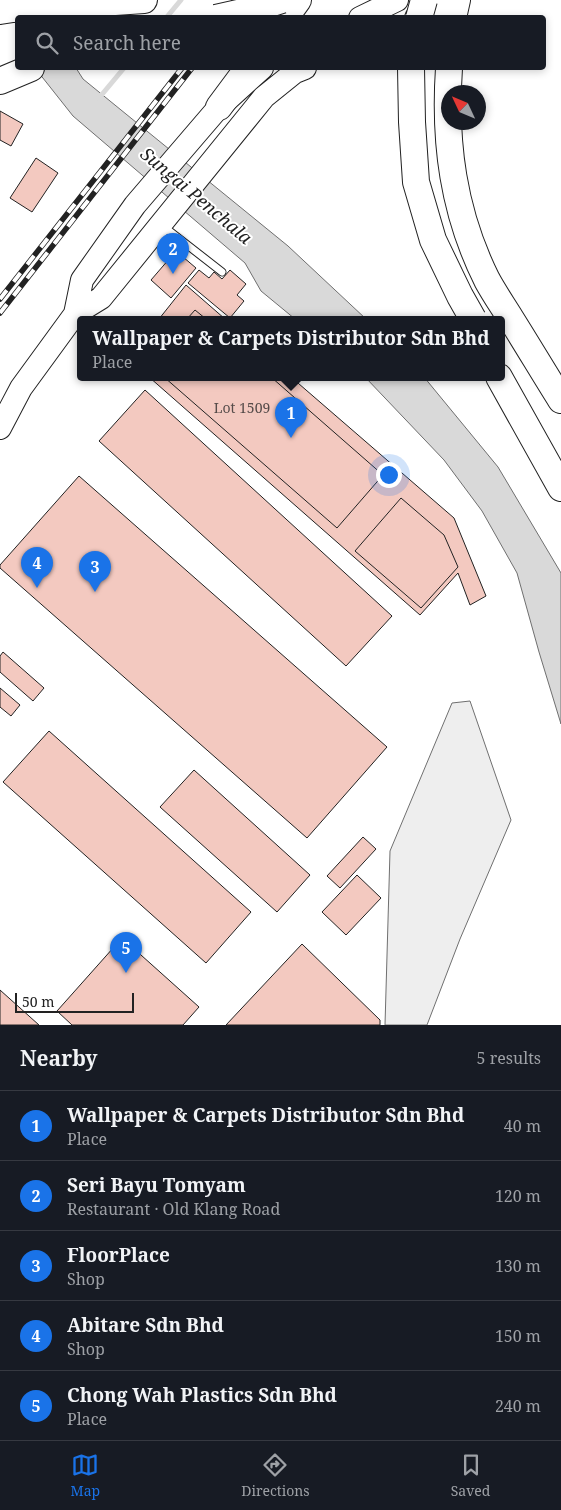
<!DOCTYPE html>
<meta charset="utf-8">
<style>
body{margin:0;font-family:"Noto Serif",serif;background:#20242c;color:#f1f3f6}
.compass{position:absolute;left:441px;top:85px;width:45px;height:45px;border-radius:50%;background:#171b24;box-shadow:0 2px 8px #0003;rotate:314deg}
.scale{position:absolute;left:15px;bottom:12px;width:119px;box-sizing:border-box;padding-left:5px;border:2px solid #222;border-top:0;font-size:14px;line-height:18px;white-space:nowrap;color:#222;-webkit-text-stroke:4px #fff;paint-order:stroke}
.you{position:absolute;left:388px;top:474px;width:18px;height:18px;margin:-12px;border:4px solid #fff;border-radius:50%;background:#1a73e8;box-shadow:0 0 0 8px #1a73e833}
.badge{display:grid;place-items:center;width:32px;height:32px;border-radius:50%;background:#1a73e8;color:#fff;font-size:16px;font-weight:700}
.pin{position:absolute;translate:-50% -41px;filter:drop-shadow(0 1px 2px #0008)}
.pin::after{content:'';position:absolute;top:26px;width:18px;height:15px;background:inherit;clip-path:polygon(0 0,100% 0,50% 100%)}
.popup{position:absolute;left:77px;top:316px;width:428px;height:65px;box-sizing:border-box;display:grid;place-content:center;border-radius:5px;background:#171b24;filter:drop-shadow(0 1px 4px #0005);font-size:16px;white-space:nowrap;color:#9ea1a6}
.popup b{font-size:19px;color:#f1f3f6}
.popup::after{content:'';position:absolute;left:50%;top:100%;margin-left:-10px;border:10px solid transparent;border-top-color:#171b24}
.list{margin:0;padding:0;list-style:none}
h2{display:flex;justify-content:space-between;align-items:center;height:65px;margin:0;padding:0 20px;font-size:21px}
h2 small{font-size:16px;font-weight:400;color:#9ea1a6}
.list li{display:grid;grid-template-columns:32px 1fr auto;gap:15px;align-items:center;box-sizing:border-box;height:70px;padding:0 20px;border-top:1px solid #363941}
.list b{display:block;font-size:19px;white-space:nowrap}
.list p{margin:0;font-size:16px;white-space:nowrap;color:#9ea1a6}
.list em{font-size:16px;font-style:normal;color:#9ea1a6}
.icon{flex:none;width:28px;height:28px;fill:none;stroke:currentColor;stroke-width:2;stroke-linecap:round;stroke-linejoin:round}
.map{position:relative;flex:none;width:561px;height:1025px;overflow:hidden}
.search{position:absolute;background:#171b24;box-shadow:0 2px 8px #0003;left:15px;right:15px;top:15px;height:55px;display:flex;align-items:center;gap:12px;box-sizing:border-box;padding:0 18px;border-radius:5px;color:#9ea1a6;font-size:19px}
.sheet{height:415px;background:#171b24}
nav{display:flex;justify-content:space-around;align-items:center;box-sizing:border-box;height:70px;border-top:1px solid #363941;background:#171b24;font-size:14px;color:#9ea1a6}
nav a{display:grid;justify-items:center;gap:2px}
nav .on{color:#1a73e8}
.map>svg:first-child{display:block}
</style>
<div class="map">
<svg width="561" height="1025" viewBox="0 0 561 1025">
<rect width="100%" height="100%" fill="#fff"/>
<path fill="#eee" stroke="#6f6f6f" d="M470,701L511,820L460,939L427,1025H385L390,851L452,703Z"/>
<path fill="#d9d9d9" stroke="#6f6f6f" d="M35,68H76L83,79L288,246L366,319H295L261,291L245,263L73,116Z
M365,377H424L498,467L561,573V724L539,652L517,573L482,511L444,460Z"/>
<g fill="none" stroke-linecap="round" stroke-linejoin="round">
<path stroke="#d9d9d9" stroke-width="5" d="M166,18L181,0
M99,98L124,68"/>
</g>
<path fill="#f3c9c0" stroke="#222" d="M0,111L23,124L11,146L0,140Z
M36,158L58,173L32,212L10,198Z
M176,251L196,268L171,298L151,280Z
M199,270L209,278L214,272L222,279L230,270L246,284L237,295L244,301L230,318L188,283Z
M186,285L225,319H159Z
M195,310L206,319H187Z
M149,377H291L454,518L486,596L470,605L458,573L420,615Z
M164,377H271L383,475L337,528Z
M145,390L392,616L346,666L99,441Z
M79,476L387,747L307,838L0,568V565Z
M401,498L444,535L458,567L421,608L355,551Z
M3,652L44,688L33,701L0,672V656Z
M0,688L20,705L11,716L0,707Z
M49,731L251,912L206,963L3,782Z
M194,770L310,875L277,912L160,807Z
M363,837L376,849L340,888L327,876Z
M357,875L381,898L346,935L322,912Z
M122,938L199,1007L183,1025H72L57,1011Z
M302,944L380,1020V1025H226Z
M0,990L39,1025H0Z"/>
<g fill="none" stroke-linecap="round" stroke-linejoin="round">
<defs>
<path id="service" d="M163,226L222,272"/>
<path id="primary" d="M360,18L397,0
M416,18L444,5L450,0
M75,314L82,280L135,205L219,107L262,68
M0,428L21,388L75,314L101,298L264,97L295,72L305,68"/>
<path id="motorway" d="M0,11L13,9L144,0
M285,18L298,0
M453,18L457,0
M449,68C444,142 453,212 487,280C494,293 503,306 511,319C528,346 544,373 561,400
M0,81L31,68
M219,107L248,68
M499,377L561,488"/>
</defs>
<use href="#service" stroke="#222" stroke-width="9"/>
<use href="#primary" stroke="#222" stroke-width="24"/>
<use href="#motorway" stroke="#222" stroke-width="28"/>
<use href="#service" stroke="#fff" stroke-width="7"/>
<use href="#primary" stroke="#fff" stroke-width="22"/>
<use href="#motorway" stroke="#fff" stroke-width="26"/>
<defs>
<path id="rail" d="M221,18L235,0
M232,18L246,0
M0,299L182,68
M0,313L192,68"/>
</defs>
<use href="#rail" stroke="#222" stroke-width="5.5"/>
<use href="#rail" stroke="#fff" stroke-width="4" stroke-dasharray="11" stroke-linecap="butt"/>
<defs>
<path id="motorway-bridge" d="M216,18L251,10L282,0
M419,18L424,0
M411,68L412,122L416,182L433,240L460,296L473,319"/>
</defs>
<use href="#motorway-bridge" stroke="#222" stroke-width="28" stroke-linecap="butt"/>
<use href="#motorway-bridge" stroke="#fff" stroke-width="26"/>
</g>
<g text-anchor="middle" stroke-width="4" stroke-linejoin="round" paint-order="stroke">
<g font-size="14" fill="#564c4a">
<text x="242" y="413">Lot 1509</text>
</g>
<g font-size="18" font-style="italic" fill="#222" stroke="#fff">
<text transform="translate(196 196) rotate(40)" y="6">Sungai Penchala</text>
</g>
</g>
</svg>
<svg class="compass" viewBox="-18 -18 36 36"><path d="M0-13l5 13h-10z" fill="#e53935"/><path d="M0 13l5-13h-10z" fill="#9ea1a6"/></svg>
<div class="scale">50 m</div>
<div class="you"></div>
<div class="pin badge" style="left:291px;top:438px">1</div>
<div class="popup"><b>Wallpaper &amp; Carpets Distributor Sdn Bhd</b>Place</div>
<div class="pin badge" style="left:173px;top:274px">2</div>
<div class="pin badge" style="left:95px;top:592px">3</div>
<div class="pin badge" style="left:37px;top:588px">4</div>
<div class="pin badge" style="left:126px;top:973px">5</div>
<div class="search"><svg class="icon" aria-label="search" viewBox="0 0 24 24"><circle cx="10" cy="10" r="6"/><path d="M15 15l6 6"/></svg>Search here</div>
</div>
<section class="sheet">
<h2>Nearby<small>5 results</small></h2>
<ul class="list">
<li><span class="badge">1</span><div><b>Wallpaper &amp; Carpets Distributor Sdn Bhd</b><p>Place</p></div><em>40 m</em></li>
<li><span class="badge">2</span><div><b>Seri Bayu Tomyam</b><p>Restaurant · Old Klang Road</p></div><em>120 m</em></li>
<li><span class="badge">3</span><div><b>FloorPlace</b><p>Shop</p></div><em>130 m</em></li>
<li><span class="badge">4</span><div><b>Abitare Sdn Bhd</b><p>Shop</p></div><em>150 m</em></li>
<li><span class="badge">5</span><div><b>Chong Wah Plastics Sdn Bhd</b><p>Place</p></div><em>240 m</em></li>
</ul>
</section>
<nav>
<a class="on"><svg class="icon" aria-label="map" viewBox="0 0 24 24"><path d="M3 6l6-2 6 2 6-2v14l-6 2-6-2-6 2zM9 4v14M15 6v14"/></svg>Map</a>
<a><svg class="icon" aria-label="directions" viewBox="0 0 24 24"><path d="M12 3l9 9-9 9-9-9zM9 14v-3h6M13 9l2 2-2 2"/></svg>Directions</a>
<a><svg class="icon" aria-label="saved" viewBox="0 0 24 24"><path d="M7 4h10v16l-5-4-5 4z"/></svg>Saved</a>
</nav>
